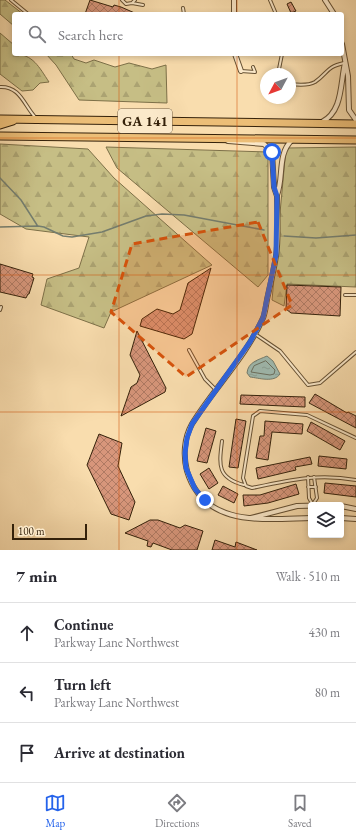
<!DOCTYPE html>
<meta charset="utf-8">
<style>
body{margin:0;font-family:"EB Garamond",serif;background:#f2f2f3;color:#2b2b33}
.controls{position:absolute;right:12px;bottom:12px;display:grid;overflow:hidden;border-radius:4px;box-shadow:0 2px 6px #0003}
.controls button{width:36px;height:36px;display:grid;place-items:center;padding:0;border:0;border-bottom:1px solid #e1e1e2;background:#fff;color:#2b2b33;font:20px sans-serif}
.compass{position:absolute;left:260px;top:68px;width:36px;height:36px;border-radius:50%;background:#fff;box-shadow:0 2px 6px #0003;rotate:229deg}
.scale{position:absolute;left:12px;bottom:10px;width:75px;box-sizing:border-box;padding-left:4px;border:2px solid #34210a;border-top:0;font-size:11px;line-height:14px;white-space:nowrap;color:#34210a;-webkit-text-stroke:3px #fbe9ca;paint-order:stroke}
.stop{position:absolute;width:12px;height:12px;margin:-9px;border:3px solid #2563eb;border-radius:50%;background:#fff}
.stop.end{background:#2563eb;border-color:#fff;box-shadow:0 1px 4px #0008}
.list{margin:0;padding:0;list-style:none}
h2{display:flex;justify-content:space-between;align-items:center;height:52px;margin:0;padding:0 16px;font-size:17px}
h2 small{font-size:13px;font-weight:400;color:#7c7c81}
.list li{display:grid;grid-template-columns:26px 1fr auto;gap:12px;align-items:center;box-sizing:border-box;height:60px;padding:0 16px;border-top:1px solid #e1e1e2}
.list b{display:block;font-size:15px;white-space:nowrap}
.list p{margin:0;font-size:13px;white-space:nowrap;color:#7c7c81}
.list em{font-size:13px;font-style:normal;color:#7c7c81}
.icon{flex:none;width:22px;height:22px;fill:none;stroke:currentColor;stroke-width:2;stroke-linecap:round;stroke-linejoin:round}
.map{position:relative;flex:none;width:356px;height:550px;overflow:hidden}
.search{position:absolute;background:#fff;box-shadow:0 2px 6px #0003;left:12px;right:12px;top:12px;height:44px;display:flex;align-items:center;gap:10px;box-sizing:border-box;padding:0 14px;border-radius:4px;color:#7c7c81;font-size:15px}
.sheet{height:232px;background:#fff}
nav{display:flex;justify-content:space-around;align-items:center;box-sizing:border-box;height:56px;border-top:1px solid #e1e1e2;background:#fff;font-size:11px;color:#7c7c81}
nav a{display:grid;justify-items:center;gap:2px}
nav .on{color:#2563eb}
.map>svg:first-child{display:block}
</style>
<div class="map">
<svg width="356" height="550" viewBox="0 0 356 550">
<defs>
<pattern id="forest-firs" width="22" height="20" patternUnits="userSpaceOnUse"><rect width="22" height="20" fill="#c6be85"/><path d="M5 1l3.5 6h-7zM16 11l3.5 6h-7z" fill="#aba372"/></pattern>
<pattern id="water-ripples" width="26" height="14" patternUnits="userSpaceOnUse"><rect width="26" height="14" fill="#9fbbb1"/><path d="M2 4q2-2 4 0t4 0M15 11q2-2 4 0t4 0" fill="none" stroke="#8aa097"/></pattern>
<pattern id="building-cross-hatch" width="8" height="8" patternUnits="userSpaceOnUse"><rect width="8" height="8" fill="#d7967b"/><path d="M0 0l8 8M0 8l8-8" fill="none" stroke="#af7a63"/></pattern>
</defs>
<rect width="100%" height="100%" fill="#f9ddae"/>
<filter id="stains"><feTurbulence type="fractalNoise" baseFrequency=".005" numOctaves="4"/><feColorMatrix values="0 0 0 0 .2 0 0 0 0 .09 0 0 0 0 .02 0 0 0 .5 -.17"/></filter>
<radialGradient id="worn" r=".72"><stop offset=".6" stop-color="#630" stop-opacity="0"/><stop offset="1" stop-color="#630" stop-opacity=".3"/></radialGradient>
<path fill="url(#forest-firs)" stroke="#7d7048" d="M0,0H5L23,14H14V26L0,14Z
M0,33L14,45V54C33,54 39,67 49,82L40,83L33,90L22,91L0,74Z
M46,54H71L74,59L86,63L94,60L115,67L129,63L152,69L166,65L167,103L79,100L56,65Z
M0,144L88,149L114,178L212,265L111,312L104,328L41,305L47,279L79,268L89,237L26,229L0,214Z
M106,147L268,152V275L258,287L117,168Z
M356,147V287L287,284L284,306L272,300L286,148Z"/>
<path fill="url(#water-ripples)" stroke="#747d6e" d="M267,356L273,361L280,374C274,383 259,378 250,377L247,373C248,362 258,360 267,356Z"/>
<g fill="none" stroke-linecap="round" stroke-linejoin="round">
<path stroke="#6a6e5e" stroke-width="1" d="M266,361L275,370L274,374L270,375L251,372L254,366Z"/>
<path stroke="#747d6e" stroke-width="1.5" d="M0,178L21,200L37,225
M0,227L38,226L44,227L63,236L72,237L102,232L146,216L162,214L184,215L264,230
M284,236L316,238L356,235"/>
</g>
<path fill="url(#building-cross-hatch)" stroke="#34210a" d="M90,0L113,7L114,5L121,7L137,14H85Z
M291,2L296,11L291,13L287,4Z
M0,264L33,274L32,277L34,278L29,294H28L26,298L0,292Z
M211,268L192,334L184,339L140,326L142,319L157,309L173,314L180,310L188,283Z
M287,285L341,287L340,316L291,313L286,309Z
M137,331L166,388L165,392L121,416L131,387L137,383L140,375L130,355Z
M315,394L347,413L348,412L356,416V428L309,403Z
M241,395L305,397V407L240,404Z
M236,419L246,421L238,468L229,467Z
M265,421L303,424L302,434L272,432L268,460L256,458L260,436H264Z
M311,422L345,441L340,450L307,431Z
M206,428L216,431L207,463L197,461Z
M99,434L122,443L118,466L135,502L129,520L111,514L87,465Z
M319,456L347,459L346,469L318,466Z
M310,457L312,464L295,467L296,470L258,479L256,468Z
M209,468L218,483L209,489L200,474Z
M325,483L356,486V497L324,493Z
M296,484L299,494L268,503L244,506L243,495H260Z
M223,486L238,494L234,503L218,495Z
M150,520H158L180,528L185,525L203,531L197,550H172L153,543L151,547L147,546L148,541L125,533Z
M215,540L235,547L236,542L257,550H212Z"/>
<g fill="none" stroke-linecap="round" stroke-linejoin="round">
<defs>
<path id="service" d="M11,0L28,14
M122,0L126,4L132,3L135,0
M270,0L276,14
M132,3L143,5
M183,8L184,14
M241,71L255,72L253,67
M278,74L282,54
M290,84C298,85 308,86 315,82C328,73 326,67 344,63
M0,87C20,86 24,105 35,117
M345,295H356
M0,310L1,307
M255,334L280,351L308,385L320,383L356,352
M189,350L205,379L215,389
M356,438L307,415L260,411L253,416L243,478L246,486L252,488C289,480 318,473 356,480
M222,441C219,465 217,478 244,485
M308,477L309,498L313,505
M308,487H316
M313,504L317,498L314,477"/>
<path id="minor" d="M325,0L334,14
M234,14V0
M342,44L348,76L349,110L356,120
M235,54L241,71
M322,122C343,111 340,84 345,63
M228,141L264,144L272,152L274,187L277,196C277,215 279,237 276,256C274,269 271,282 268,295C266,302 266,311 263,318C246,357 214,388 192,424C184,438 183,456 187,471C204,528 264,519 311,518
M277,195C284,177 277,154 292,140
M341,506L356,509
M251,518L297,506L335,505
M341,518L356,519"/>
<path id="trunk" d="M0,119L356,124
M0,125L13,121
M0,136L356,140"/>
</defs>
<use href="#service" stroke="#655033" stroke-width="4"/>
<use href="#minor" stroke="#655033" stroke-width="6"/>
<use href="#trunk" stroke="#34210a" stroke-width="9"/>
<use href="#service" stroke="#fbe9ca" stroke-width="2"/>
<use href="#minor" stroke="#fbe9ca" stroke-width="4"/>
<use href="#trunk" stroke="#ecbe77" stroke-width="7"/>
</g>
<g fill="none" stroke-linecap="round" stroke-linejoin="round">
<path stroke="#2563eb" stroke-width="5" d="M205,500L195,489L186,468L185,453L187,438L192,424L250,342L263,318L276,255L277,196L274,187L272,152"/>
</g>
<path fill="#d6530c" fill-opacity="0.2" stroke="#d6530c" stroke-width="3" stroke-dasharray="8 5" stroke-linejoin="round" d="M258,222L292,305L186,377L111,312L132,244Z"/>
<path fill="none" stroke="#d6530c" stroke-width="1" stroke-opacity="0.55" d="M119,0V14M237,0V14M119,54V550M237,54V550M0,138H356M0,275H356M0,412H356"/>
<g text-anchor="middle" stroke-width="4" stroke-linejoin="round" paint-order="stroke">
<rect fill="#fbe9ca" stroke="#705d44" stroke-width="1" x="118" y="109" width="54" height="24" rx="3"/>
<g font-size="14" font-weight="bold" fill="#34210a">
<text x="145" y="126">GA 141</text>
</g>
</g>
<rect width="100%" height="100%" filter="url(#stains)"/>
<rect width="100%" height="100%" fill="url(#worn)"/>
</svg>
<div class="controls">
<button><svg class="icon" aria-label="layers" viewBox="0 0 24 24"><path d="M12 4l9 5-9 5-9-5zM3 14l9 5 9-5"/></svg></button>
</div>
<svg class="compass" viewBox="-18 -18 36 36"><path d="M0-13l5 13h-10z" fill="#e53935"/><path d="M0 13l5-13h-10z" fill="#7c7c81"/></svg>
<div class="scale">100 m</div>
<div class="stop" style="left:272px;top:152px"></div>
<div class="stop end" style="left:205px;top:500px"></div>
<div class="search"><svg class="icon" aria-label="search" viewBox="0 0 24 24"><circle cx="10" cy="10" r="6"/><path d="M15 15l6 6"/></svg>Search here</div>
</div>
<section class="sheet">
<h2>7 min<small>Walk · 510 m</small></h2>
<ul class="list">
<li><svg class="icon" aria-label="ahead" viewBox="0 0 24 24"><path d="M12 20V5M6 11l6-6 6 6"/></svg><div><b>Continue</b><p>Parkway Lane Northwest</p></div><em>430 m</em></li>
<li><svg class="icon" aria-label="left" viewBox="0 0 24 24"><path d="M17 20v-9H6M10 6l-5 5 5 5"/></svg><div><b>Turn left</b><p>Parkway Lane Northwest</p></div><em>80 m</em></li>
<li><svg class="icon" aria-label="arrive" viewBox="0 0 24 24"><path d="M6 21V4h12l-3 4 3 4H6"/></svg><div><b>Arrive at destination</b></div></li>
</ul>
</section>
<nav>
<a class="on"><svg class="icon" aria-label="map" viewBox="0 0 24 24"><path d="M3 6l6-2 6 2 6-2v14l-6 2-6-2-6 2zM9 4v14M15 6v14"/></svg>Map</a>
<a><svg class="icon" aria-label="directions" viewBox="0 0 24 24"><path d="M12 3l9 9-9 9-9-9zM9 14v-3h6M13 9l2 2-2 2"/></svg>Directions</a>
<a><svg class="icon" aria-label="saved" viewBox="0 0 24 24"><path d="M7 4h10v16l-5-4-5 4z"/></svg>Saved</a>
</nav>
